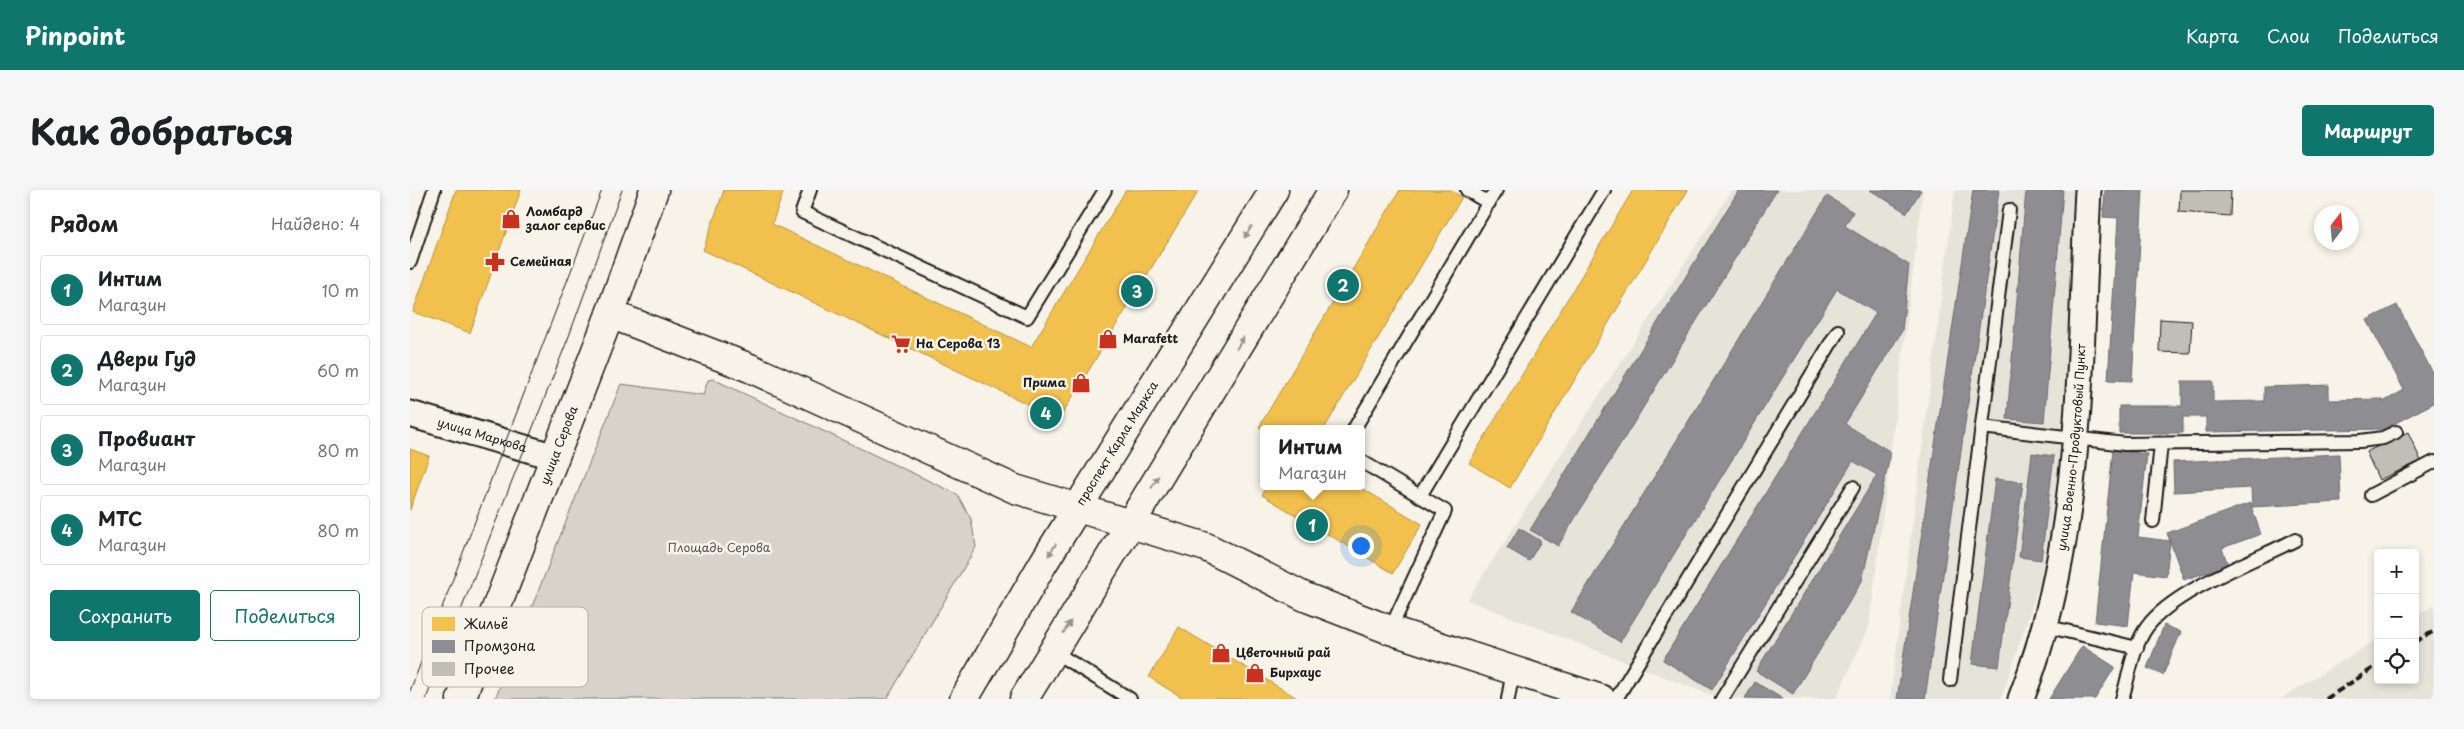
<!DOCTYPE html>
<html lang="ru">
<meta charset="utf-8">
<style>
body{margin:0;font-family:"Playpen Sans",sans-serif;background:#f6f6f6;color:#202124}
.controls{position:absolute;right:15px;bottom:15px;display:grid;overflow:hidden;border-radius:5px;box-shadow:0 2px 8px #0003}
.controls button{width:45px;height:45px;display:grid;place-items:center;padding:0;border:0;border-bottom:1px solid #e0e0e0;background:#fff;color:#202124;font:25px sans-serif}
.compass{position:absolute;left:1904px;top:15px;width:45px;height:45px;border-radius:50%;background:#fff;box-shadow:0 2px 8px #0003;rotate:16deg}
.you{position:absolute;left:950px;top:355px;width:18px;height:18px;margin:-12px;border:4px solid #fff;border-radius:50%;background:#1a73e8;box-shadow:0 0 0 8px #1a73e833}
.badge{display:grid;place-items:center;width:32px;height:32px;border-radius:50%;background:#0f766e;color:#fff;font-size:16px;font-weight:700}
.pin{position:absolute;translate:-50% -50%;border:2px solid #fff;box-shadow:0 1px 5px #0006}
.popup{position:absolute;left:850px;top:235px;width:105px;height:65px;box-sizing:border-box;display:grid;place-content:center;border-radius:5px;background:#fff;filter:drop-shadow(0 1px 4px #0005);font-size:16px;white-space:nowrap;color:#757577}
.popup b{font-size:19px;color:#202124}
.popup::after{content:'';position:absolute;left:50%;top:100%;margin-left:-10px;border:10px solid transparent;border-top-color:#fff}
.list{margin:0;padding:0;list-style:none}
h2{display:flex;justify-content:space-between;align-items:center;height:65px;margin:0;padding:0 20px;font-size:21px}
h2 small{font-size:16px;font-weight:400;color:#757577}
.list li{display:grid;grid-template-columns:32px 1fr auto;gap:15px;align-items:center;box-sizing:border-box;height:70px;margin:0 10px 10px;padding:0 10px;border:1px solid #e0e0e0;border-radius:5px}
.list b{display:block;font-size:19px;white-space:nowrap}
.list p{margin:0;font-size:16px;white-space:nowrap;color:#757577}
.list em{font-size:16px;font-style:normal;color:#757577}
.actions{display:flex;gap:10px;padding:15px 20px}
.actions a{flex:1;padding:11px 0;border:1px solid #0f766e;border-radius:5px;text-align:center;font-size:18px;color:#0f766e}
.actions .main{background:#0f766e;color:#fff}
.icon{flex:none;width:28px;height:28px;fill:none;stroke:currentColor;stroke-width:2;stroke-linecap:round;stroke-linejoin:round}
.map{position:relative;flex:none;width:2024px;height:509px;overflow:hidden;border-radius:5px}
header{display:flex;align-items:center;gap:30px;box-sizing:border-box;height:70px;padding:0 25px;background:#0f766e;color:#fff}
header strong{font-size:24px}
nav{display:flex;gap:28px;margin-inline-start:auto;font-size:18px}
.intro{display:flex;align-items:center;justify-content:space-between;box-sizing:border-box;height:120px;padding:0 30px}
h1{margin:0;font-size:35px}
.button{padding:12px 22px;border-radius:5px;background:#0f766e;color:#fff;font-size:18px;font-weight:700}
main{display:flex;gap:30px;padding:0 30px}
aside{flex:1;background:#fff;border-radius:5px;box-shadow:0 2px 8px #0003}
.map>svg:first-child{display:block}
</style>
<header>
<strong>Pinpoint</strong>
<nav><a>Карта</a><a>Слои</a><a>Поделиться</a></nav>
</header>
<div class="intro"><h1>Как добраться</h1><a class="button">Маршрут</a></div>
<main>
<aside>
<h2>Рядом<small>Найдено: 4</small></h2>
<ul class="list">
<li><span class="badge">1</span><div><b>Интим</b><p>Магазин</p></div><em>10 m</em></li>
<li><span class="badge">2</span><div><b>Двери Гуд</b><p>Магазин</p></div><em>60 m</em></li>
<li><span class="badge">3</span><div><b>Провиант</b><p>Магазин</p></div><em>80 m</em></li>
<li><span class="badge">4</span><div><b>МТС</b><p>Магазин</p></div><em>80 m</em></li>
</ul>
<div class="actions"><a class="main">Сохранить</a><a>Поделиться</a></div>
</aside>
<div class="map">
<svg width="2024" height="509" viewBox="0 0 2024 509">
<rect width="100%" height="100%" fill="#f7f3e8"/>
<filter id="ink" filterUnits="userSpaceOnUse"><feTurbulence type="fractalNoise" baseFrequency=".02" numOctaves="2"/><feDisplacementMap in="SourceGraphic" scale="10" xChannelSelector="R" yChannelSelector="G"/><feConvolveMatrix kernelMatrix="1 2 1 2 8 2 1 2 1" color-interpolation-filters="sRGB"/></filter>
<g filter="url(#ink)">
<path fill="#e6e3d9" d="M1322,0H1513L1459,437L1426,509H1311L1057,410Z
M1545,0H1664L1652,266L1637,372L1591,509H1480Z
M2024,415V509H1870L1968,449V490H2005V427Z"/>
<path fill="#d7d3cb" stroke="#7a7874" d="M303,189L547,304L561,329L566,357L477,509H85L211,194L293,205L298,190Z"/>
<path fill="#f2c14e" stroke="#b2903f" d="M46,0H111L60,143L3,122Z
M314,0H374L362,34L621,157L716,0H789L649,229L293,60Z
M990,0H1040L1052,7L914,239H853L849,237Z
M1223,0H1278L1100,298L1059,273Z
M0,259L19,266L0,320Z
M857,296H948L1012,334L983,383L852,305Z
M769,437L845,483L889,509H775L753,496L739,487Z"/>
<path fill="#8d8d92" stroke="#6b6b6f" d="M1329,0H1367L1148,356L1120,340Z
M1460,0H1511L1497,23Z
M1563,0H1589L1515,509H1487Z
M1616,0H1653L1634,232L1597,229Z
M1695,0H1733L1722,191L1698,190L1708,28L1693,27Z
M1417,6L1443,22L1435,36L1499,75L1492,141L1435,234L1481,262L1452,391L1383,504L1346,481L1467,285L1443,271L1302,500L1253,470L1466,123L1427,99L1210,452L1161,422Z
M1987,115L2024,185V213L1974,239L1796,242V227H1773V243H1709V216H1772V191H1803V212L1854,211V197L1919,195V210L1973,209V212L1994,200L1957,130Z
M1703,260L1737,264L1728,347L1760,351L1756,386L1724,382L1718,436L1685,432Z
M1622,263L1644,266L1631,370L1609,367Z
M1929,264L1931,312L1842,317L1841,298L1764,302L1763,272Z
M1585,289L1613,292L1589,477L1562,474Z
M1840,313L1851,344L1812,358L1818,375L1774,390L1757,343Z
M1109,338L1131,351L1119,371L1097,358Z
M1754,435L1771,442L1753,485L1737,478Z
M1672,456L1705,477L1685,509H1639Z
M1345,492L1373,509L1335,508Z"/>
<path fill="#c0beb5" stroke="#1c1c1c" d="M1770,0H1821L1820,26L1769,22Z
M1750,129L1782,131L1780,163L1749,162Z
M1998,242L2011,271L1969,290L1956,262Z"/>
<g fill="none" stroke-linecap="round" stroke-linejoin="round">
<defs>
<path id="service" d="M400,0L392,22L617,127L695,0
M1057,0L1079,13
M0,72L24,0
M1572,237L1715,254L1950,251L1973,248L1986,242
M944,239L1086,0
M951,271L1035,321L980,440
M1961,305L2024,272
M1010,306L1194,0
M1743,331L1751,254
M1635,436L1727,458
M643,461L720,509
M1540,490L1599,20
M1098,509L1103,480
M1206,509L1428,141
M1312,509L1443,297
M1712,509C1719,486 1723,456 1737,437C1763,401 1843,371 1885,350"/>
<g id="minor">
<path id="s1" d="M0,224L145,267"/>
<path id="s2" d="M1611,509C1674,348 1669,170 1678,0"/>
</g>
<g id="tertiary">
<path d="M200,124L340,178L605,299L668,318"/>
<path id="s3" d="M51,509L200,124L244,0"/>
</g>
<path id="secondary" d="M668,318L796,357L895,407L980,440L1191,509"/>
<g id="primary">
<path id="s4" d="M554,509L634,372L864,0"/>
<path d="M614,509L923,0"/>
</g>
</defs>
<use href="#service" stroke="#1c1c1c" stroke-width="16"/>
<use href="#minor" stroke="#1c1c1c" stroke-width="29"/>
<use href="#tertiary" stroke="#1c1c1c" stroke-width="31"/>
<use href="#secondary" stroke="#1c1c1c" stroke-width="31"/>
<use href="#primary" stroke="#1c1c1c" stroke-width="31"/>
<use href="#service" stroke="#f7f3e8" stroke-width="12"/>
<use href="#minor" stroke="#f7f3e8" stroke-width="25"/>
<use href="#tertiary" stroke="#f7f3e8" stroke-width="28"/>
<use href="#secondary" stroke="#f7f3e8" stroke-width="28"/>
<use href="#primary" stroke="#f7f3e8" stroke-width="28"/>
<path stroke="#1c1c1c" stroke-width="1" d="M0,501L192,0
M16,509L159,146L212,0"/>
<path stroke="#1c1c1c" stroke-width="4" stroke-dasharray="8 4" stroke-linecap="butt" d="M2005,452L2024,441
M1916,509L1968,475"/>
</g>
<defs><path id="oneway-solid" d="M-6-.8H1V-3.2L6.5 0L1 3.2V.8H-6Z" transform="scale(1.25)"/></defs>
<g fill="#94928c">
<use href="#oneway-solid" transform="translate(838 42) rotate(122)"/>
<use href="#oneway-solid" transform="translate(830 153) rotate(-59)"/>
<use href="#oneway-solid" transform="translate(745 292) rotate(-59)"/>
<use href="#oneway-solid" transform="translate(642 360) rotate(122)"/>
<use href="#oneway-solid" transform="translate(657 437) rotate(-59)"/>
</g>
</g>
<defs>
<symbol id="shop-bare" viewBox="-9 -9 18 18"><path d="M-5-2.5h2.3a2.7 3.5 0 0 1 5.4 0H5L5.5 6h-11ZM-1.5-2.5h3a1.5 2.3 0 0 0-3 0Z" fill="#c8321e" stroke="#f7f3e8" stroke-width="2.5" paint-order="stroke"/></symbol>
<symbol id="pharmacy-bare" viewBox="-9 -9 18 18"><path d="M-2-6h4v4h4v4h-4v4h-4v-4h-4v-4h4Z" fill="#c8321e" stroke="#f7f3e8" stroke-width="2.5" paint-order="stroke"/></symbol>
<symbol id="supermarket-bare" viewBox="-9 -9 18 18"><path d="M-6-5.5h2.5l.6 2H6L4.5 2H-2.5L-4.4-4H-6ZM-1.5 3.2a1.3 1.3 0 1 0 .1 0ZM3 3.2a1.3 1.3 0 1 0 .1 0Z" fill="#c8321e" stroke="#f7f3e8" stroke-width="2.5" paint-order="stroke"/></symbol>
</defs>
<g fill-rule="evenodd">
<use href="#shop-bare" x="87" y="15" width="28" height="28"/>
<use href="#pharmacy-bare" x="71" y="58" width="28" height="28"/>
<use href="#shop-bare" x="684" y="135" width="28" height="28"/>
<use href="#supermarket-bare" x="477" y="140" width="28" height="28"/>
<use href="#shop-bare" x="657" y="179" width="28" height="28"/>
<use href="#shop-bare" x="797" y="449" width="28" height="28"/>
<use href="#shop-bare" x="831" y="469" width="28" height="28"/>
</g>
<g text-anchor="middle" stroke-width="5" stroke-linejoin="round" paint-order="stroke">
<g font-size="12" font-weight="bold" fill="#1c1c1c" stroke="#f7f3e8" text-anchor="start">
<text x="116" y="26">Ломбард<tspan x="116" dy="14">залог сервис</tspan></text>
<text x="100" y="76">Семейная</text>
<text x="713" y="153">Marafett</text>
<text x="506" y="158">На Серова 13</text>
<text x="656" y="197" text-anchor="end">Прима</text>
<text x="826" y="467">Цветочный рай</text>
<text x="860" y="487">Бирхаус</text>
</g>
<g font-size="12" fill="#1c1c1c" stroke="#f7f3e8">
<text dy="4" stroke="none"><textPath href="#s1" startOffset="75">улица Маркова</textPath></text>
<text dy="4" stroke="none"><textPath href="#s4" startOffset="298">проспект Карла Маркса</textPath></text>
<text dy="4" stroke="none"><textPath href="#s3" startOffset="272">улица Серова</textPath></text>
<text dy="4" stroke="none"><textPath href="#s2" startOffset="258">улица Военно-Продуктовый Пункт</textPath></text>
</g>
<g font-size="12" fill="#545351" stroke="#f7f3e8">
<text x="309" y="362">Площадь Серова</text>
</g>
</g>
<rect x="12" y="417" width="166" height="80" rx="8" fill="#f7f3e8" stroke="#b5b2ab" stroke-width="1"/>
<rect x="22" y="427" width="23" height="14" fill="#f2c14e"/>
<rect x="22" y="450" width="23" height="13" fill="#8d8d92"/>
<rect x="22" y="472" width="23" height="14" fill="#c0beb5"/>
<g font-size="14" fill="#1c1c1c">
<text x="54" y="439">Жильё</text>
<text x="54" y="461">Промзона</text>
<text x="54" y="484">Прочее</text>
</g>
</svg>
<div class="controls">
<button>+</button>
<button>−</button>
<button><svg class="icon" aria-label="locate" viewBox="0 0 24 24"><circle cx="12" cy="12" r="6"/><path d="M12 2v4M12 18v4M2 12h4M18 12h4"/></svg></button>
</div>
<svg class="compass" viewBox="-18 -18 36 36"><path d="M0-13l5 13h-10z" fill="#e53935"/><path d="M0 13l5-13h-10z" fill="#757577"/></svg>
<div class="you"></div>
<div class="pin badge" style="left:902px;top:335px">1</div>
<div class="popup"><b>Интим</b>Магазин</div>
<div class="pin badge" style="left:933px;top:95px">2</div>
<div class="pin badge" style="left:727px;top:101px">3</div>
<div class="pin badge" style="left:636px;top:223px">4</div>
</div>
</main>
